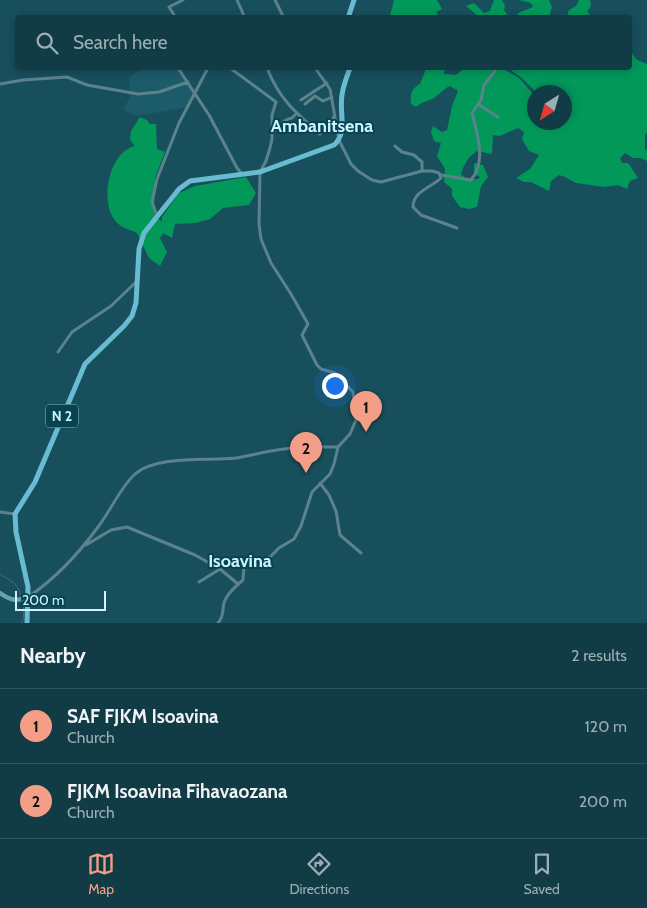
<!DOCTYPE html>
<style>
body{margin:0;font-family:Cabin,sans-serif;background:#1e4650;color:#f1f3f6}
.compass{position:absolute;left:527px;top:85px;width:45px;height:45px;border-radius:50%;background:#113b45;box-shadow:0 2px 8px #0003;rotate:217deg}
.scale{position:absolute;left:15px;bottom:12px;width:91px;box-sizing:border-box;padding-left:5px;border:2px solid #cff4fe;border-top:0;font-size:14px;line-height:18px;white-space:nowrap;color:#cff4fe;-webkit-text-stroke:4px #074451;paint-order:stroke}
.you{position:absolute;left:334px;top:385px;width:18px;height:18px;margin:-12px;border:4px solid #fff;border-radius:50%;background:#1a73e8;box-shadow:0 0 0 8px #1a73e833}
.badge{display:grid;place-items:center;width:32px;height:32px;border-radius:50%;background:#f49e87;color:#111;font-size:16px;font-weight:700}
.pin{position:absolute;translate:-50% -41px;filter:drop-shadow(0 1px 2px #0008)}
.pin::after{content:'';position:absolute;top:26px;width:18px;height:15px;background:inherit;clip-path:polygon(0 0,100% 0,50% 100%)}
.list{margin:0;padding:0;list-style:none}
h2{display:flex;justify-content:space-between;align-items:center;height:65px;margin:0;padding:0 20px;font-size:21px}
h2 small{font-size:16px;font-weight:400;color:#9cadb3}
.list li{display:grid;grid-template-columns:32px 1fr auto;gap:15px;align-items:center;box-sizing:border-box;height:75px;padding:0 20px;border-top:1px solid #30555e}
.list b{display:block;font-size:19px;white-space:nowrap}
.list p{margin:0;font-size:16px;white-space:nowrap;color:#9cadb3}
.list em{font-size:16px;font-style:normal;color:#9cadb3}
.icon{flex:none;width:28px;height:28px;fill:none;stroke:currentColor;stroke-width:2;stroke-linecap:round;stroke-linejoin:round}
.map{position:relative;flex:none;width:647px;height:623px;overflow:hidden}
.search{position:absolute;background:#113b45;box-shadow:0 2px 8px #0003;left:15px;right:15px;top:15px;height:55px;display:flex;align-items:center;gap:12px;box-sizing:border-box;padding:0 18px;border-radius:5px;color:#9cadb3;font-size:19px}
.sheet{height:215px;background:#113b45}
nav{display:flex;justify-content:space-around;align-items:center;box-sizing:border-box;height:70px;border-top:1px solid #30555e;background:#113b45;font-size:14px;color:#9cadb3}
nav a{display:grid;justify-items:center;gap:2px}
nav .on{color:#f49e87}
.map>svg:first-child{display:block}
</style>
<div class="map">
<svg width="647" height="623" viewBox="0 0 647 623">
<rect width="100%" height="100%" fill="#174f5c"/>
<path fill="#1c5b6a" d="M143,68H178L195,92L187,107L138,116L123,110L130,97L129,77Z"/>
<path fill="#02985a" d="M394,0H437L442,9L436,12L439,17H394L390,16Z
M494,0H502L505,6L504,10L509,17H479L466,6L474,3L484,13L490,11Z
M519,0H549L552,7L549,17H517L518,13L533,7L531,3Z
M579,0H590L591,6L587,12L593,17H569L567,16L569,10L576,6Z
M630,51L637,60L647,64V133L645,135V149L647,151V161L641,158H633L625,153L620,158L622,163H628C632,167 634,173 638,178L630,181L627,189L618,185L604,187L576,183L565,177L559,175L551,181L549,191L531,182H524L516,178L530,169L539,155L529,151L522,139L524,132L518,128L500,136L493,135L492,154L477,151C468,157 464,164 461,174L466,179H478L480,177L474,174V163L483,165L488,177L481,186L477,207L469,209L460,207L452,196V189L444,182L445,169L437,156L441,143L434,141L431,132L433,126L442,132L447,130L452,106L458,91L450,86C443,89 437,97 432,99C425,102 422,102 416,107L411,104C410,94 411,89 420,84L426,69L445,68L444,74L456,75L464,68H502L519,78L534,95V122H564V92H536L523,79L508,68H630Z
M140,117L147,120L150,124H156L157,149L165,152L155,178L154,214L162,222V217L179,193L195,186L246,177L256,193L249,205L223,208L210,219L196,223L175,224L172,238L163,233L160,238L167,252L160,266L149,258L137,233C128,229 119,227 114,219C100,199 109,152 135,146L130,140L131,131Z"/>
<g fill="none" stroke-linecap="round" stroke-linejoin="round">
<path stroke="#555d9d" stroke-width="1" d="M0,574C4,577 10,580 14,583C23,592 26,611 22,623"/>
<path stroke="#5c838d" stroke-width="3" d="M237,0L245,18
M275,0L284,18
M176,18L169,7L183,0
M178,68L209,115L237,168L242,174
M267,68C279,99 296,113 320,134L334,117
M315,68L330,89L339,140L351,164L358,171L372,180L381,182L422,171H432L439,173L441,178C432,187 413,191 413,207L421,215L457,228
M0,84L23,80L67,77L87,85L138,94L159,92L188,82
M301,100L327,83
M305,104L315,96L323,101L332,97
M478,104L498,117
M272,133C279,127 283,119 292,118L296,114
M395,146L402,152L414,155L422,162V171
M441,175L471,180C487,161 477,134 472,113L481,100L484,85L495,71
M157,216L152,202L157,179L179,123L208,68
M58,352L72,332L111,306L137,281
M320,483L329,495L336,511L340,535L361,553
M0,512L15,514
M86,545L111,530L127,527L195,555L220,569L238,584
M199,582L220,569
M28,597C55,579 79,553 98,527C111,510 120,488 135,474C157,455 207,461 236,458C249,456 263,452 277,450C297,446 317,447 338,447
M218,623C224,617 222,611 224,603C226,595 237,585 243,580L244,567L247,563H256L270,557L279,548L294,539L301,526L312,492L330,474L334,464L338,447L350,434L356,420L353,392L335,373L321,369L317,365L302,335L308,324L291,294L271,263L261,239L259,224L260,172L266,161L270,148L272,139V115L276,102L230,68"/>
<path stroke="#64a3b3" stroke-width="4.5" d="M0,593C10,600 17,602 28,597"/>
<path stroke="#69bbd1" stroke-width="5" d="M348,18L354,0
M27,623L28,587L16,532L15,514L35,482L85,364L124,326L132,316L136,303L139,249L144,233L179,189L190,181L260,172L334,145C348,132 339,113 342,95C343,86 347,76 350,68"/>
</g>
<g text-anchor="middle" stroke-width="4" stroke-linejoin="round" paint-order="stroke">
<rect fill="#074451" stroke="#93bfca" stroke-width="1" x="46" y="404.5" width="32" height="23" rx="4"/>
<g font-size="14" font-weight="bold" fill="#cff4fe">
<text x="62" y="421">N 2</text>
</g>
<g font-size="18" font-weight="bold" fill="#cff4fe" stroke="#074451">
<text x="322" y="132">Ambanitsena</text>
<text x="240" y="567">Isoavina</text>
</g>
</g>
</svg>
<svg class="compass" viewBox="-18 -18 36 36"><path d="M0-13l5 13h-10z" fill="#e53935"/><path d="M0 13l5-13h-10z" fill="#9cadb3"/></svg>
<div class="scale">200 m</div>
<div class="you"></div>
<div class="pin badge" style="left:366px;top:432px">1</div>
<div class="pin badge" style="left:306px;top:473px">2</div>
<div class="search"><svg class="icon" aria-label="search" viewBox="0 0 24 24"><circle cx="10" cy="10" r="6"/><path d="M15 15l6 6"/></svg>Search here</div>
</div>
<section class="sheet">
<h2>Nearby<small>2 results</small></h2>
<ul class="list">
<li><span class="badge">1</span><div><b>SAF FJKM Isoavina</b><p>Church</p></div><em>120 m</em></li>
<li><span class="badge">2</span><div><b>FJKM Isoavina Fihavaozana</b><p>Church</p></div><em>200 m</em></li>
</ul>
</section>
<nav>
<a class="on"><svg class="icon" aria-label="map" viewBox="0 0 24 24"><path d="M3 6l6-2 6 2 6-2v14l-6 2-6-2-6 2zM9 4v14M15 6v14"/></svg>Map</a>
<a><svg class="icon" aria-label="directions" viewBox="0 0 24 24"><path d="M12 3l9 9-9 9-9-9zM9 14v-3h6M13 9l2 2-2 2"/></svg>Directions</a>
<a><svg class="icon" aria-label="saved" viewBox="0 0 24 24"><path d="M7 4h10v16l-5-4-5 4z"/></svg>Saved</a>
</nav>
